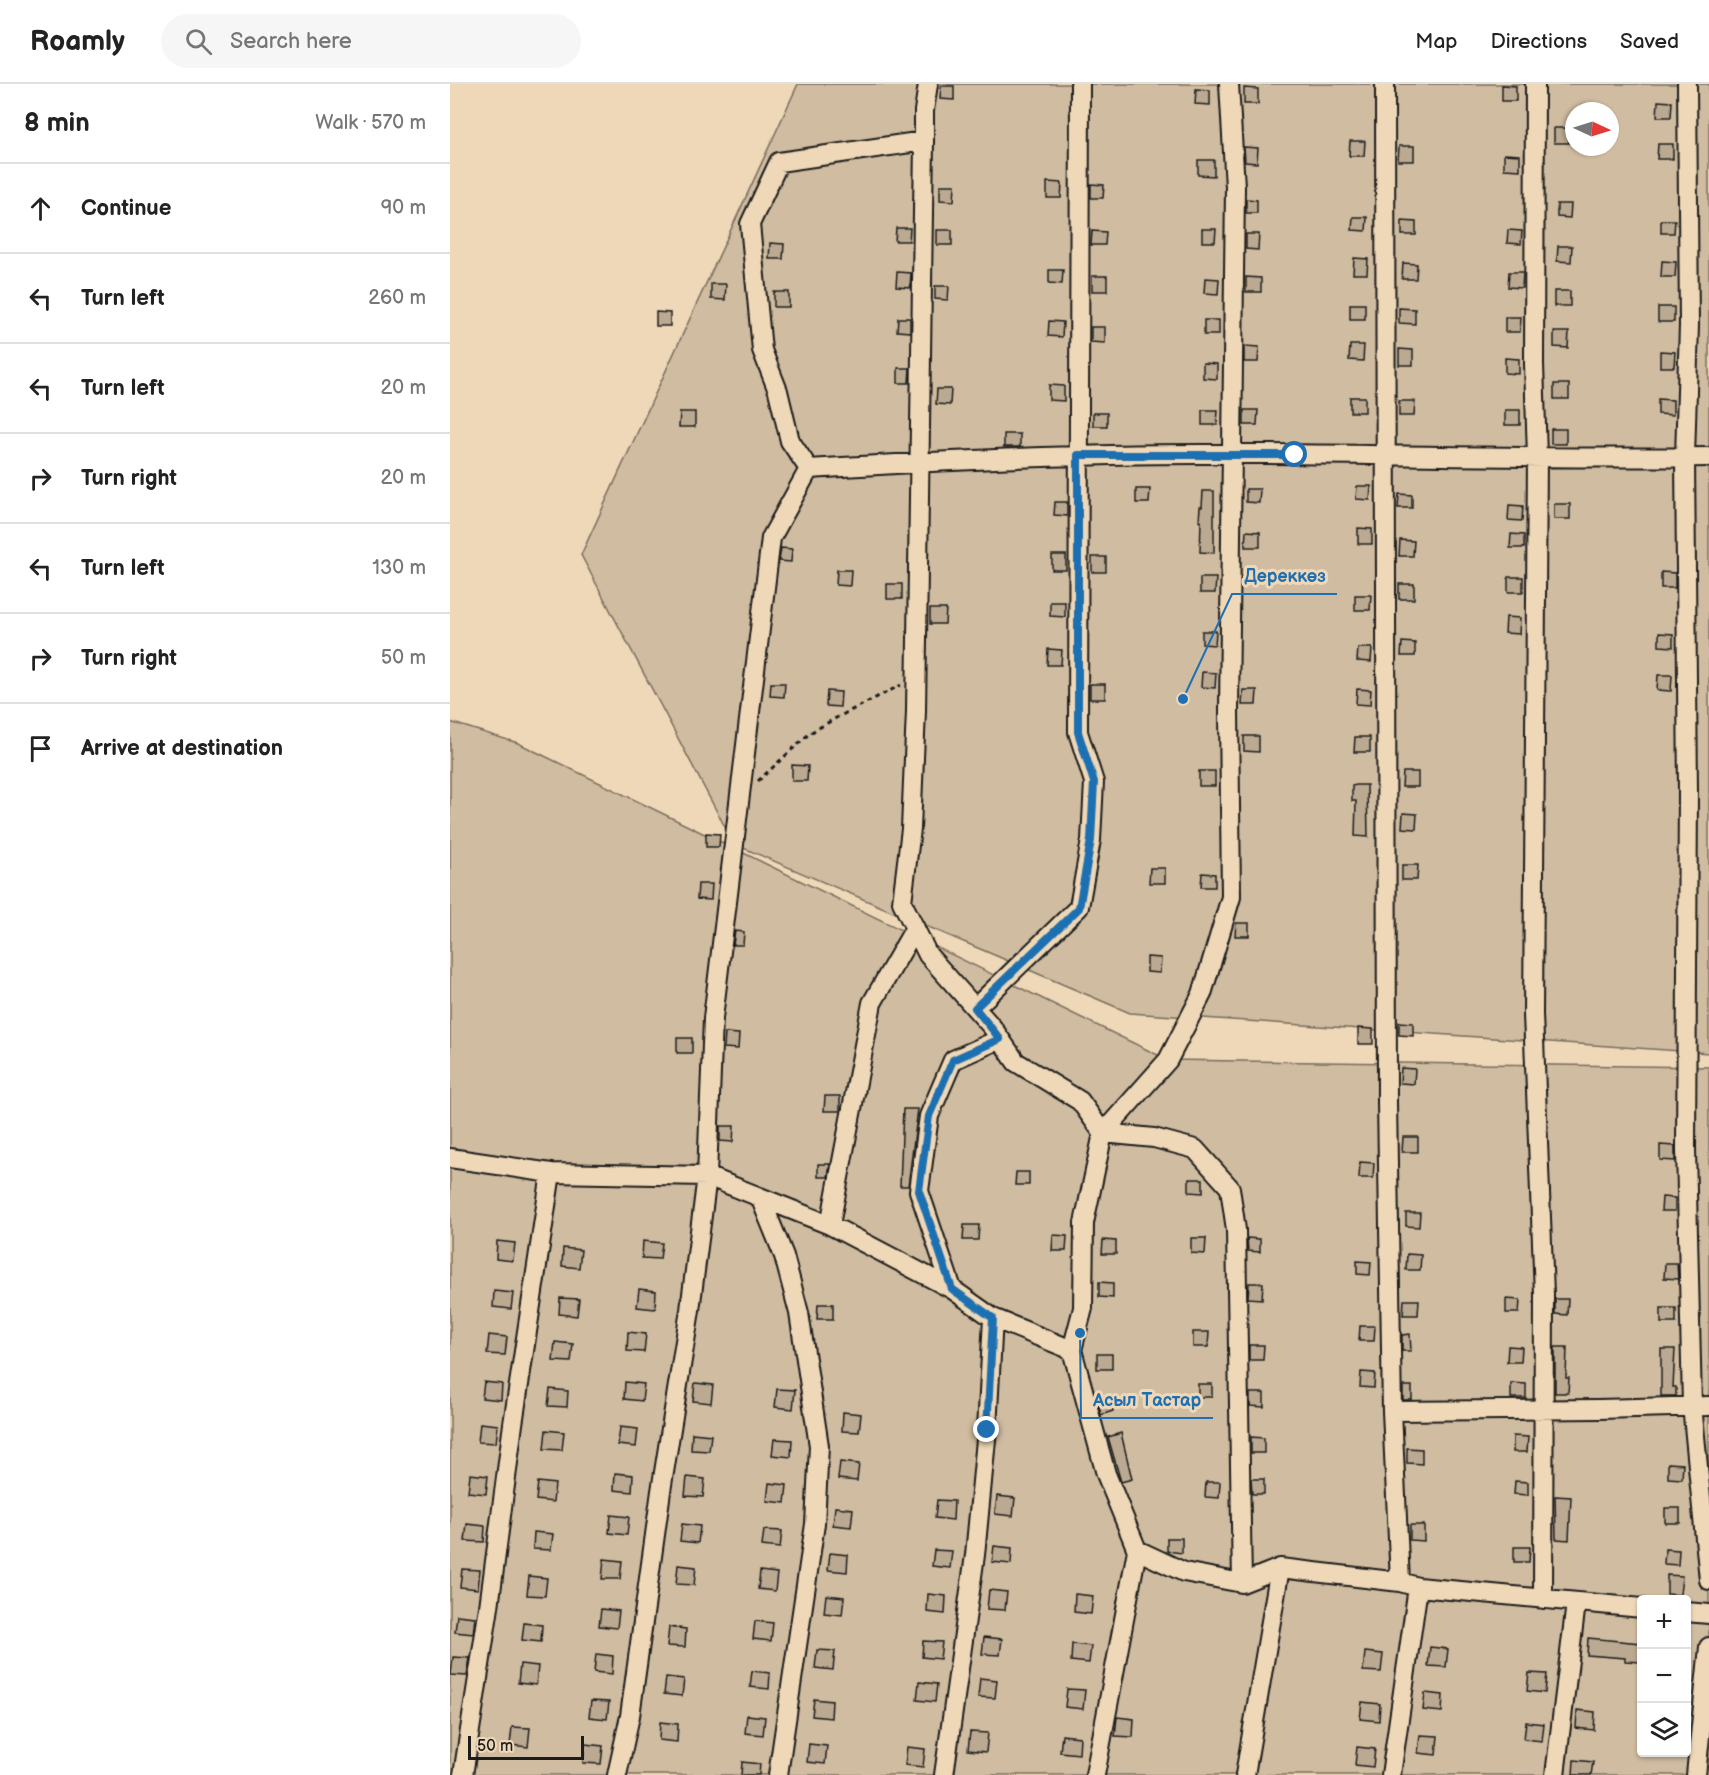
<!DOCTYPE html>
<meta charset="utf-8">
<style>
body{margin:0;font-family:"Balsamiq Sans",sans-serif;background:#f6f6f6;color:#222}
.controls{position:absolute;right:18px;bottom:18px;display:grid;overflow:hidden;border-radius:6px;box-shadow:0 2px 4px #0004}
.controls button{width:54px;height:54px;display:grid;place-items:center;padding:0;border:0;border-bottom:2px solid #e0e0e0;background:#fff;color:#222;font:30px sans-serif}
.compass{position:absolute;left:1115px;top:18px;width:54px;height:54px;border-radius:50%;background:#fff;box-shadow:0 2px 4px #0004;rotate:94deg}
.scale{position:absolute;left:18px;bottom:15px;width:116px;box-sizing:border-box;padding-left:6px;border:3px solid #1c1c1c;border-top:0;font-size:16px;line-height:21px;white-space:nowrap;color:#1c1c1c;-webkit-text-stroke:4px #efd8b7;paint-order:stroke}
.stop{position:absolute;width:18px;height:18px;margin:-14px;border:4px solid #1f6fb2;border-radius:50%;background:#fff}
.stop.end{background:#1f6fb2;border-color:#fff;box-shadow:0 2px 6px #0008}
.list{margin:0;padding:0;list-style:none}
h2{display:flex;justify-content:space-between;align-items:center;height:78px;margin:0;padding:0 24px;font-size:26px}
h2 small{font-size:20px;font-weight:400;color:#767676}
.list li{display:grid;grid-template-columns:39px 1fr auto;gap:18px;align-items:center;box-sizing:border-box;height:90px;padding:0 24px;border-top:2px solid #e0e0e0}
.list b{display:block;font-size:22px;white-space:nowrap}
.list em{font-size:20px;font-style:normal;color:#767676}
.icon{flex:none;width:33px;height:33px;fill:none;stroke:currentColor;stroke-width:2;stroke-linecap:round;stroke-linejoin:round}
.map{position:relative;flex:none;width:1259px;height:1691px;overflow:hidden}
header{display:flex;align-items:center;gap:36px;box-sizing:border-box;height:84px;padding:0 30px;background:#fff;border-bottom:2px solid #e0e0e0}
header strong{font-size:28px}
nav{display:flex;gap:33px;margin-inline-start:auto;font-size:21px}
.search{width:420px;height:54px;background:#f6f6f6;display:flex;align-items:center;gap:15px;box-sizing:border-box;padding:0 21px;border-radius:33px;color:#767676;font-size:22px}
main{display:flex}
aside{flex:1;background:#fff}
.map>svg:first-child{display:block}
</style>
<header>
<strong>Roamly</strong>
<div class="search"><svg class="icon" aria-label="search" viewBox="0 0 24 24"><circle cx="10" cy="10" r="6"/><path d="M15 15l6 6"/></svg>Search here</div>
<nav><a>Map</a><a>Directions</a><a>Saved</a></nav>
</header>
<main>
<aside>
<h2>8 min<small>Walk · 570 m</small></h2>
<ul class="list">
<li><svg class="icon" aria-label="ahead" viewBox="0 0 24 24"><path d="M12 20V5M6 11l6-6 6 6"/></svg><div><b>Continue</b></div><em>90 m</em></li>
<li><svg class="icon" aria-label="left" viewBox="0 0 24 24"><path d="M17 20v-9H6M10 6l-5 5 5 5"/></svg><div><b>Turn left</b></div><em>260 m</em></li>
<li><svg class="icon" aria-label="left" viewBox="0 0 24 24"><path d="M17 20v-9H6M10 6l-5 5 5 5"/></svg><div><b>Turn left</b></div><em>20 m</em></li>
<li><svg class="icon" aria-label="right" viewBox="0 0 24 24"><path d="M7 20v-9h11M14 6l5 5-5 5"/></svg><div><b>Turn right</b></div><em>20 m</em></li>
<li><svg class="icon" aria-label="left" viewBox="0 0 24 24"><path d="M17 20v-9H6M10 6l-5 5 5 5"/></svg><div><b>Turn left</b></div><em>130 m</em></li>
<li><svg class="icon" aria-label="right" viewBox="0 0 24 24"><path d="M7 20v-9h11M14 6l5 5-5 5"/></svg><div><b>Turn right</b></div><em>50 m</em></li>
<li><svg class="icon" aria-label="arrive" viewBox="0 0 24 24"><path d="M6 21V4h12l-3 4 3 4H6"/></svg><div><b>Arrive at destination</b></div></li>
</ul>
</aside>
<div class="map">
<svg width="1259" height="1691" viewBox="0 0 1259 1691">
<rect width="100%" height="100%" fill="#efd8b7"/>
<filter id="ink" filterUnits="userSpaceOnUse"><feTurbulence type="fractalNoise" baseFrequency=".0167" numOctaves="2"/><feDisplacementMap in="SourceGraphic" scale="12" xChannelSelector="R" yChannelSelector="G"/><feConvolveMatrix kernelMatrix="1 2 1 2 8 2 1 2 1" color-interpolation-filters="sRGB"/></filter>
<g filter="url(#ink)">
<path fill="#d0bca0" stroke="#766c5e" stroke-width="1.5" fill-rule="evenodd" d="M348,0H1259V969L680,929L284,760L131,471ZM1124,27H1160V63H1124Z
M0,638L68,659L718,976L1259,983V1691H0ZM1192,1516H1236V1668H1192Z"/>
<path fill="#bba991" stroke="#1c1c1c" stroke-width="1.5" d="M1052,1L1066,2V17H1052Z
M491,2H504V16L490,15Z
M794,4L808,5V20H794Z
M746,5L760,6V21L745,20Z
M1208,17L1222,18L1221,33H1207Z
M1104,44H1119V59H1104Z
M900,57H915L914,72H899Z
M1208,60H1223V75H1207Z
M949,62H964V77H948Z
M794,63L808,64L807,79L795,78Z
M1054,70L1070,71V86L1054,85Z
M748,76H764V92L748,91Z
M597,98L612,99L611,114H597Z
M641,100L654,101L653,114H641Z
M490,101H505L504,117L490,116Z
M796,115L807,116V129H796Z
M1107,120H1121L1120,134L1107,133Z
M903,133H917L916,147L902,146Z
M1211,136H1225L1224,149H1211Z
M952,137L966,138V151H952Z
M446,144H460L459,157H445Z
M752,145H766L765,158H752Z
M487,146H502V161H487Z
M1058,146L1072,147L1071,160L1057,159Z
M642,147L656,148L655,161H641Z
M796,150H809L808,166L796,165Z
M320,159L334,160L333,175H319Z
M1108,162H1122L1121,178L1107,177Z
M904,174L918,175L917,190H903Z
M1212,177L1226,178L1225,193H1211Z
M953,179L967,180L966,195H952Z
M599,186H613L612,200L599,199Z
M447,188L461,189L460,204L446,203Z
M1059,188H1073L1072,204L1058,203Z
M642,192H657V207H642Z
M796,193L811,194V208H796Z
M755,194L769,195L768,210L754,209Z
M261,200H276L275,216L261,215Z
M485,202H499L498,216L485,215Z
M1104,207H1120V222H1104Z
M324,208H339V223H324Z
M900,220H915V235H900Z
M1208,223H1224V238H1208Z
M949,224L965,225V240L949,239Z
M206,228L220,229V242H206Z
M1055,233H1071L1070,248H1055Z
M448,234H460V248L447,247Z
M754,236H769V251H754Z
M599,237L613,238L612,253L598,252Z
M641,243H655V259L641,258Z
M1104,248H1119L1118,264L1104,263Z
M900,261H914L913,277L899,276Z
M794,262L809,263L808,278H794Z
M949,265L963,266V281H949Z
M1210,267L1225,268L1224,283H1210Z
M1055,274L1069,275V290L1055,289Z
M753,279L767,280V295L753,294Z
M448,284H460L459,299H448Z
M1104,300H1119V315H1104Z
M599,301L614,302V317L599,316Z
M487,305H501L500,321L486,320Z
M900,313H915V328H900Z
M1208,315L1223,316V331L1208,330Z
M949,317H965L964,332H949Z
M752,326H768L767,341H752Z
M794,326H808L807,341H794Z
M1055,326H1070V341H1055Z
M230,328H245V343H229Z
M643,329H657V342H643Z
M1101,345H1116V360H1101Z
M554,350H570V363H554Z
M907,402H921L920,416L906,415Z
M686,405H700L699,419H686Z
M796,405H810L809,419L796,418Z
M753,407H764V469L750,468L751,437H749L750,423H752Z
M949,410L962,411V424H948Z
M605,418H617V432L604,431Z
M1104,420H1120V435H1104Z
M1059,421L1073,422L1072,437L1058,436Z
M908,444L922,445V460H908Z
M796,447L810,448V463H795Z
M1061,450L1074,451V464H1060Z
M950,456L964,457L963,472H949Z
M331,464L342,465L341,478L329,477Z
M602,471H616V486H602Z
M642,473H656V488H642Z
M387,486H401L400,502L386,501Z
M1211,488L1225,489V504H1211Z
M1058,493H1073V508H1058Z
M750,494H766L765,509H750Z
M437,500H452V515H437Z
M949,500H964V515H949Z
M905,511H921L920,526H905Z
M600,518H615V533L600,532Z
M480,525H496L495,540H480Z
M1056,533L1070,534L1069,550L1055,549Z
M752,547H766L765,561L752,560Z
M1209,549L1223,550V563L1209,562Z
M952,558L965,559V572H951Z
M908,564H922L921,578L907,577Z
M598,565L612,566L611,581H597Z
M752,588L766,589L765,604L751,603Z
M1208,591H1222L1221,607L1207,606Z
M321,599H335L334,613L320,612Z
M640,600H655V615H640Z
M907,605L921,606L920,621L906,620Z
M793,606H807L806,621H792Z
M377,607L391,608L390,623L376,622Z
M794,652H809V668L794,667Z
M905,653H920V668H904Z
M342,681L358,682L357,697H342Z
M749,687H765V702H749Z
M953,688H968V703H952Z
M906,701H917L918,753L905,752L906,717H902V702Z
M953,729L967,730L966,745L952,744Z
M256,749L270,750L269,763H256Z
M952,781H968L967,796H952Z
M700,784H715V799H699Z
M752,789L765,790V803H751Z
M248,800H262L261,816L247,815Z
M786,839H799V852H785Z
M285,847L294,848L293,861H283Z
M697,873L711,874L710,889L697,888Z
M949,938L963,939V952L949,951Z
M908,944L923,945V960H908Z
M275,949L289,950L288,965L274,964Z
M227,954H242V969H227Z
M951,984L965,985L964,1000L950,999Z
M375,1012H390V1027H374Z
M453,1025H468L458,1102H450Z
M270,1042H284L283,1058L270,1057Z
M953,1053H968V1068H952Z
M1210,1061L1225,1062V1077L1210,1076Z
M910,1078L924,1079L923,1094H909Z
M368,1080H380L378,1093H368Z
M566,1088H579V1101H565Z
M739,1095H753V1109L739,1108Z
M1212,1113L1225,1114V1127H1211Z
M956,1129H970L969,1143L956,1142Z
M514,1141H529L528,1156H513Z
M603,1151L617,1152L616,1167H602Z
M741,1154H756L755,1170L741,1169Z
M797,1154L810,1155V1168L798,1167Z
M653,1156L666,1157V1170H652Z
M47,1157L65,1159L63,1177L46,1175Z
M193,1157L212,1159L210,1175L192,1174Z
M113,1164L131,1166L129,1184L112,1182Z
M957,1170L971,1171L970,1186H956Z
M907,1177L921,1178L920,1191L907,1190Z
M1215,1179H1227L1228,1195L1214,1194Z
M649,1198L663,1199V1214L649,1213Z
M799,1199H813L812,1215L798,1214Z
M189,1205L206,1207L205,1225L187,1223Z
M44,1207L63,1209L61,1225L43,1223Z
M110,1214L129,1215L127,1232L109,1230Z
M1056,1215L1070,1216L1069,1229H1056Z
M1105,1215H1118L1117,1231L1105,1230Z
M954,1216H969L968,1231H953Z
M368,1220H383V1235H367Z
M1211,1224H1226V1239H1211Z
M910,1242H925L924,1257H909Z
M178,1248L196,1250L194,1268L177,1267Z
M743,1248H759L758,1263H743Z
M960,1250L961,1267H952V1251Z
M39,1251L57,1253L55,1271L37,1270Z
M105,1258L123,1260L121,1278L103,1277Z
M799,1261H814L813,1276H799Z
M1058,1262L1072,1263L1071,1278H1057Z
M1105,1263H1117L1116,1294H1119L1118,1309H1105Z
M1211,1265H1225L1223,1303H1226V1312H1211Z
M647,1270H662V1285H647Z
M911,1288L925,1289L924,1304L910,1303Z
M34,1298L52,1300L51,1316L32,1314Z
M175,1298L194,1300L192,1317L174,1315Z
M245,1299L263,1301L261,1319L243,1317Z
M1061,1299L1076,1300V1314H1061Z
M748,1300H762V1313H748Z
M953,1302H962V1316H953Z
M100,1305L118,1307L117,1323L98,1322Z
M327,1305L345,1306L343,1325L325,1323Z
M800,1309H814V1323L800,1322Z
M660,1315L663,1327L651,1331L648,1318Z
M393,1328L411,1330L409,1348L392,1347Z
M30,1339L48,1341L46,1359L28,1358Z
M170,1343L188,1345L186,1363L168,1361Z
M96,1346L114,1348L112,1366L94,1365Z
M242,1349L261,1351L259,1367L241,1366Z
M671,1349L682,1395L671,1398L658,1353Z
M1063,1352L1078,1353L1077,1368H1063Z
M801,1353L814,1354V1369H801Z
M324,1355L342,1356L341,1373L322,1371Z
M957,1364L972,1365V1380L957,1379Z
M390,1378L409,1380L407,1397L388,1395Z
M1218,1379L1233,1380L1232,1395L1218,1394Z
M165,1389L183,1391L182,1408L164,1406Z
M20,1390L38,1392L36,1410L18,1408Z
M237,1393L255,1395L253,1413L235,1412Z
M801,1395H814V1410H802Z
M1065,1397L1078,1398V1411L1064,1410Z
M88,1398L105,1400L103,1418L86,1416Z
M756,1398H770L769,1414L755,1413Z
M319,1399L337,1401L335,1419L317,1417Z
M547,1412L565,1414L563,1432L545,1430Z
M1105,1412L1121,1413L1119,1456L1106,1455Z
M487,1416L504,1417L503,1436L485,1434Z
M385,1423L403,1425L401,1443L383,1441Z
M1215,1424H1230V1439H1215Z
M161,1431L179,1433L177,1451L159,1449Z
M17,1440L35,1442L34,1458L15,1457Z
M232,1440L250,1442L248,1459L230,1457Z
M960,1441H974V1457L960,1456Z
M314,1446L332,1447L330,1464L312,1462Z
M84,1448L103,1450L101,1466L83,1465Z
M717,1454H732V1469L717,1467Z
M544,1462L562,1464L561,1480L542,1478Z
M1064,1463H1080L1079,1478H1064Z
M1215,1465L1229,1466L1228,1481L1214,1480Z
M484,1466L502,1467L500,1484L482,1482Z
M380,1469L398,1471L397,1488L378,1486Z
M154,1475L172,1477L170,1495H152Z
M228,1481L246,1483L244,1501L226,1500Z
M12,1485L30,1486L28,1505L10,1503Z
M310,1487L327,1489L325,1507L308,1505Z
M1217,1491L1232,1492L1230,1511L1217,1510Z
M79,1492L97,1494L95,1512L77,1511Z
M539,1506L557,1508L555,1526L537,1525Z
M478,1510L496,1512L495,1530L477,1528Z
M625,1510L643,1512L641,1530L624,1528Z
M376,1511L394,1513L392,1531L374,1529Z
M151,1525L169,1527L167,1544L149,1542Z
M7,1531L25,1533L23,1550L5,1548Z
M305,1537L323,1539L321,1557L303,1555Z
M74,1539L92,1541L91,1558L72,1556Z
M219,1543L236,1545L235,1563L217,1562Z
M534,1553L552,1555L550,1571L532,1570Z
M1138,1554L1191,1559V1578L1175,1577V1574L1137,1571Z
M473,1557L492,1558L490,1575L472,1573Z
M622,1560L641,1562L639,1579L621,1577Z
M980,1563L998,1565L996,1583L978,1582Z
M367,1566L385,1567L383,1586L365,1584Z
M915,1568L933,1570L931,1588L913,1587Z
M146,1570L163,1572L162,1590L144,1588Z
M3,1573L20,1574L17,1592L1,1591Z
M70,1580L88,1582L86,1601L68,1599Z
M302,1587L320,1589L319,1605L300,1603Z
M1079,1589L1097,1590L1095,1609L1077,1607Z
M216,1593L234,1595L232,1612L214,1610Z
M530,1594L547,1596L545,1614L528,1613Z
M469,1598L487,1600L485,1618L467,1616Z
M617,1605L635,1606L633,1625L615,1623Z
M975,1609L993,1611L992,1628L973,1626Z
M364,1615L382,1617L381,1634L362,1632Z
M141,1617L159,1618L157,1635L139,1633Z
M912,1618L930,1620L929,1637L910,1635Z
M1127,1626L1145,1628L1144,1646L1126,1644Z
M297,1631L315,1633L313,1651L295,1649Z
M667,1633L684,1635L683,1653L665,1652Z
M210,1638L228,1640L227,1658L209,1656Z
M1076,1638L1094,1640L1092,1657L1074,1655Z
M62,1643L80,1644L78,1663L60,1661Z
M520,1648L538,1649L536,1668L518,1666Z
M612,1651L630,1653L629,1670L610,1668Z
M970,1651L988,1652L986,1671L968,1669Z
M135,1660L153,1662L151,1680L133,1679Z
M359,1660L377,1662L375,1680L357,1678Z
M457,1663L475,1665L473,1683L455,1681Z
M907,1663L925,1665L923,1683L905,1681Z
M1124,1676L1143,1678L1141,1691H1123Z
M292,1678L310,1680L309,1691H291Z"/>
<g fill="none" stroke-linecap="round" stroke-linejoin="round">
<defs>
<path id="minor" d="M935,0L937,1018L942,1327L950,1498
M1085,0L1084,280L1087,373L1083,930L1094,1210L1093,1515
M1237,0L1239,241L1235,373L1238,708L1236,1065L1242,1321L1259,1496
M474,57L466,627L461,745L452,818L478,871L542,943L566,978L630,1017L653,1049L718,976L752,910L781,813L779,627L785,103L779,0
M359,385C490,377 621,370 752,370C921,369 1090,376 1259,373
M359,385L340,357L328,307L312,266L300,140L329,78L474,57V27L478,0
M525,924L629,823L641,756L644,698L628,648L630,0
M0,1074L101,1089L257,1092L380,1141L502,1205L543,1234L622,1266
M310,1113L334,1172L349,1229L369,1362L365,1440L328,1691
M380,1141L422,919L465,844
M502,1205L469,1107L479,1032L503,976L550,955
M942,1327L1149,1325L1259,1322
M830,1484L950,1498L968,1503L1192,1524
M792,1499L786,1146L780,1104L745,1065L704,1054L653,1049L634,1139L633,1224L622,1266L656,1390L687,1466L734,1488L792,1499L830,1484L795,1691
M1236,1528L1259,1530
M13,1691L39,1523L63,1340L101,1089
M167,1691L180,1632L211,1407L240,1226L257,1092L263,934L321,454L359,385
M494,1691L525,1471L537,1345L543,1234
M645,1691L687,1466
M941,1691L968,1503
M1105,1691L1126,1519
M1246,1691L1259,1563"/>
</defs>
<use href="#minor" stroke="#1c1c1c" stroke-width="22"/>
<path stroke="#1c1c1c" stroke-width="3" stroke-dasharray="4.5 4.5" stroke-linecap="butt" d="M308,697L360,649L386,634L451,601"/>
<use href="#minor" stroke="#efd8b7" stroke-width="18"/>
</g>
</g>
<g fill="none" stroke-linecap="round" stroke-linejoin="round" filter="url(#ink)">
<path stroke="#1f6fb2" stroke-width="8" d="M537,1346L543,1234L502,1205L469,1107L479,1032L503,976L550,955L525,924L629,824L641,756L644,698L628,648V371H845"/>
</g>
<path fill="none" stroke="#1f6fb2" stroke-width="2" d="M733 615L782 510H887M630 1249L631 1334H763"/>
<g fill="#1f6fb2" stroke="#efd8b7" stroke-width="2">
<circle cx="733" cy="615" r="6"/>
<circle cx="630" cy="1249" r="6"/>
</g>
<g font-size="18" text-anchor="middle" font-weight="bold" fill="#1f6fb2" stroke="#efd8b7" stroke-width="6" stroke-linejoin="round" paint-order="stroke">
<text x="835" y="498">Дереккөз</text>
<text x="697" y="1322">Асыл Тастар</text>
</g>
</svg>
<div class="controls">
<button>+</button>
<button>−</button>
<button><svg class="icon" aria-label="layers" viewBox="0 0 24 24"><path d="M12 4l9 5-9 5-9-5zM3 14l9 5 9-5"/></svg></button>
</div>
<svg class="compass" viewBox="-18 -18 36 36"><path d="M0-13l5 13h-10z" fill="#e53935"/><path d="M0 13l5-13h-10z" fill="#767676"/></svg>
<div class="scale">50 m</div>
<div class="stop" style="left:845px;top:371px"></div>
<div class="stop end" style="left:537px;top:1346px"></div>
</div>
</main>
